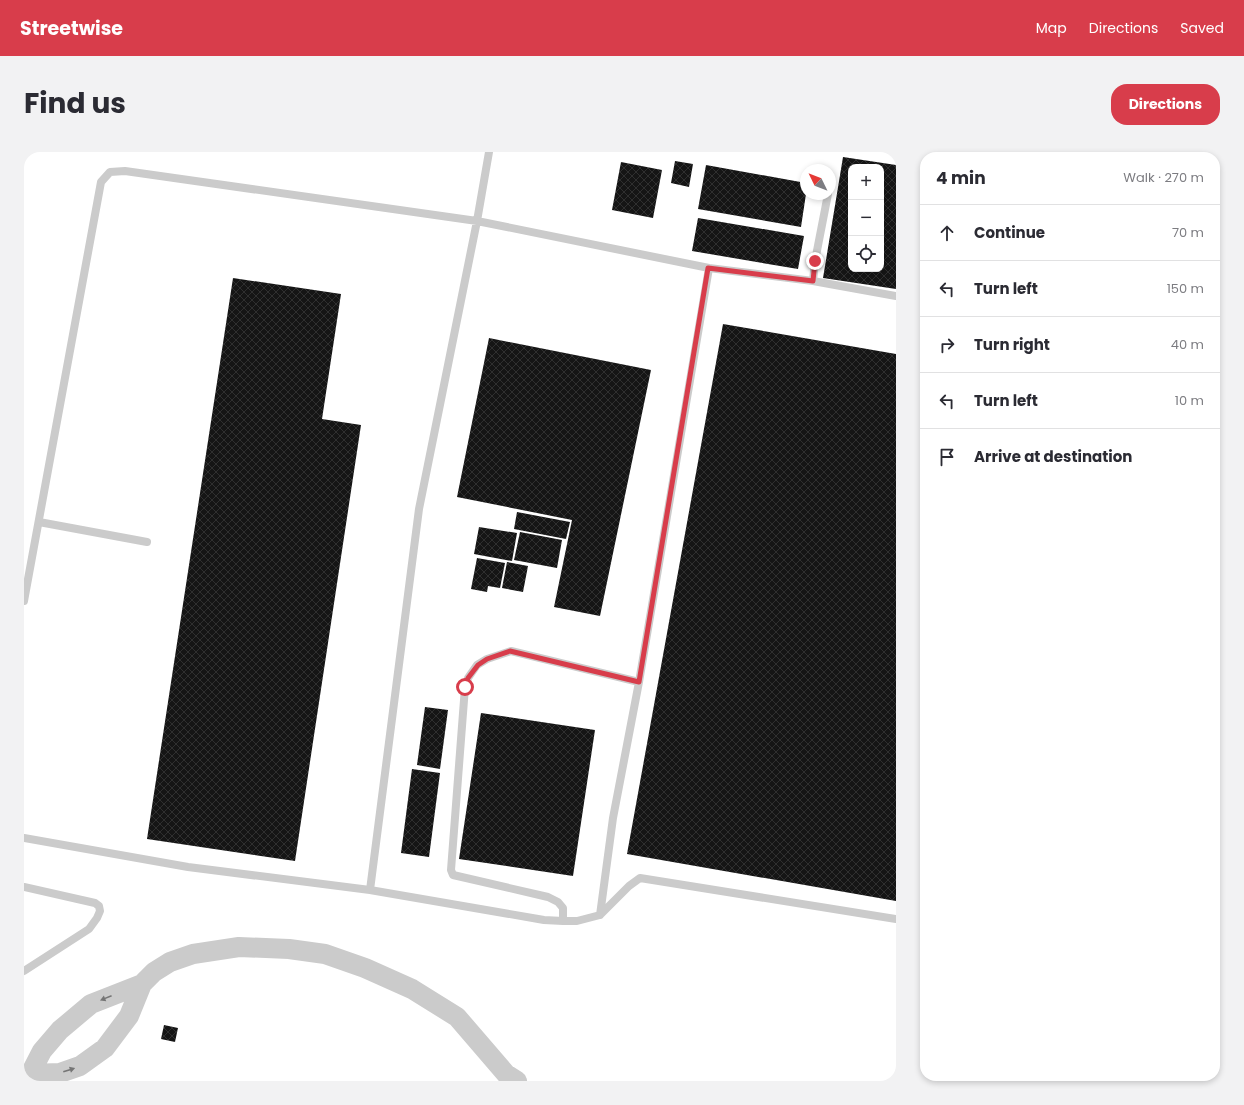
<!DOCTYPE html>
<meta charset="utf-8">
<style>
body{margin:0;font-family:Poppins,sans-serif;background:#f2f2f3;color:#2b2b33}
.controls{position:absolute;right:12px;top:12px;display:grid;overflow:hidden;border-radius:8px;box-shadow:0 2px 6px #0003}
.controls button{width:36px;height:36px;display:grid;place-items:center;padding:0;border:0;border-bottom:1px solid #e1e1e2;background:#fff;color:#2b2b33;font:20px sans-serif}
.compass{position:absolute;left:776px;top:12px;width:36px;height:36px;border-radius:50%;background:#fff;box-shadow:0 2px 6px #0003;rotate:313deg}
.stop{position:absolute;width:12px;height:12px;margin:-9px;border:3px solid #d83d4b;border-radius:50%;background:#fff}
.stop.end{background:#d83d4b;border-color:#fff;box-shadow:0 1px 4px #0008}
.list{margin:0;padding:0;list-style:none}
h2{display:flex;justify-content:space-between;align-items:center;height:52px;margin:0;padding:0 16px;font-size:17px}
h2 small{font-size:13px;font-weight:400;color:#7c7c81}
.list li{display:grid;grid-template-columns:26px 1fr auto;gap:12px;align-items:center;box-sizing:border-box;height:56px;padding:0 16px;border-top:1px solid #e1e1e2}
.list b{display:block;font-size:15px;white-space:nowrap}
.list em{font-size:13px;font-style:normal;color:#7c7c81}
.icon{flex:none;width:22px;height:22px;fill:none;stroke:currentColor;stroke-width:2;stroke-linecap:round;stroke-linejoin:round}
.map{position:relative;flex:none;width:872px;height:929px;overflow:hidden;border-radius:16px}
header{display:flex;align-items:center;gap:24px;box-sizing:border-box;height:56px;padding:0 20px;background:#d83d4b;color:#fff}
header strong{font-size:19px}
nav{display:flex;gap:22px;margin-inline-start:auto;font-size:14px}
.intro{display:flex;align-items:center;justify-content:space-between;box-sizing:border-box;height:96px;padding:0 24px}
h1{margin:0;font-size:28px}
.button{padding:10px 18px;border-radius:16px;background:#d83d4b;color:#fff;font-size:14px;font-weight:700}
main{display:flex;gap:24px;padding:0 24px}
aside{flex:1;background:#fff;border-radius:16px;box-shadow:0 2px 6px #0003}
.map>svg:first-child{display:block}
</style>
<header>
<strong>Streetwise</strong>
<nav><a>Map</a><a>Directions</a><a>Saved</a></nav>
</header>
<div class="intro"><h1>Find us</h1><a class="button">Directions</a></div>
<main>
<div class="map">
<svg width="872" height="929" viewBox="0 0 872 929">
<defs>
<pattern id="building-cross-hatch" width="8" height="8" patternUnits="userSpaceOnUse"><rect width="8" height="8" fill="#151515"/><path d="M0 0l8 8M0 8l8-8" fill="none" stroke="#2f2f2f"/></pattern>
</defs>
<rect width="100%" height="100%" fill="#fff"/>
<path fill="url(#building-cross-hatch)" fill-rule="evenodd" d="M819,5L872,13V137L799,126ZM827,15H857V117H827Z
M651,9L669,12L665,35L647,31Z
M597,10L638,18L629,66L588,58Z
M682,13L782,31V42L777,75L674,57Z
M674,66L780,84L774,117L668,99Z
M209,126L317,142L298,267L337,273L271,709L123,687Z
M699,172L872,202V749L603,702Z
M465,186L627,218L576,464L530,455L548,368L433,345Z
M493,360L546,370L542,387L490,377Z
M455,375L493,381L488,409L450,402Z
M496,380L538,388L533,416L490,408Z
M453,406L481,411L476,436L464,434L463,440L447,437Z
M483,410L504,414L499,440L478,436Z
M401,555L424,558L416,617L393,613Z
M457,561L571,578L549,724L435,707Z
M388,617L416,621L405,705L377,701Z
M140,873L154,876L151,890L137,887Z"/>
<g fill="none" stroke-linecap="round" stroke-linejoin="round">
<path stroke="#cbcbcb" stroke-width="8" d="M806,33L807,30
M789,129L791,109L804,42
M15,370L123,390
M0,449L77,30L86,20L101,19L453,69L685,116L789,129L872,144
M0,686L164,715L346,738L520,768L539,769H553L576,763L605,734L616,726L872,767
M0,735L71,751L75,754L76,759L73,766L65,777L0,819
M346,738L395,357L453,69L465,0
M576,763L589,666L615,530L685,116
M539,769V756L534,750L524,745L429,723L427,718L441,535L444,526L453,513L463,507L487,499L615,530"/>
<path stroke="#cbcbcb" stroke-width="20" d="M6,922L18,899L36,878L67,852L118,832L130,820L146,810L169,802L215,795L265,797L301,802L341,816L388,837L433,865L482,922L493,929
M0,924L6,922L36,921L56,914L81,896L105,864L118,832"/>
</g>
<defs><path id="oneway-solid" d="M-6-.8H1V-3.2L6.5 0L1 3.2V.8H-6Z"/></defs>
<g fill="#757575">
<use href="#oneway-solid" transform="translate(82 846) rotate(158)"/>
<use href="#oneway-solid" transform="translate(45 918) rotate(-18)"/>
</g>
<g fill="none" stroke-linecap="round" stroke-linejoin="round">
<path stroke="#d83d4b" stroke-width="5" d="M441,535L444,526L454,513L463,507L486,499L615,530L684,116L789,129L791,109"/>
</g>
</svg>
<div class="controls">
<button>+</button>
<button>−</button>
<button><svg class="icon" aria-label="locate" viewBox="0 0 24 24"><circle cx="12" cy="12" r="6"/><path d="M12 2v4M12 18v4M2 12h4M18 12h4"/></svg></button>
</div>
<svg class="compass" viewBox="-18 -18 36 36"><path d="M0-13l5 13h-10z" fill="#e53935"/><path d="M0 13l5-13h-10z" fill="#7c7c81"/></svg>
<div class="stop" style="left:441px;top:535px"></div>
<div class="stop end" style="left:791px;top:109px"></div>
</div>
<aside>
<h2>4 min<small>Walk · 270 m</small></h2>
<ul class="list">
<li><svg class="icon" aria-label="ahead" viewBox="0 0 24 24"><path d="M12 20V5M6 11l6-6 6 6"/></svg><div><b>Continue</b></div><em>70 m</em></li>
<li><svg class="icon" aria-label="left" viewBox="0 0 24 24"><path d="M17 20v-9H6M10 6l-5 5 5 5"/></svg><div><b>Turn left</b></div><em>150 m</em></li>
<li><svg class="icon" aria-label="right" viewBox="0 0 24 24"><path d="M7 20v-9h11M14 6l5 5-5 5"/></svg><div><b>Turn right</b></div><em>40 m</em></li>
<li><svg class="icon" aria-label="left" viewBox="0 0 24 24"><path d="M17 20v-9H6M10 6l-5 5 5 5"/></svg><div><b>Turn left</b></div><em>10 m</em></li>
<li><svg class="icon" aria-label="arrive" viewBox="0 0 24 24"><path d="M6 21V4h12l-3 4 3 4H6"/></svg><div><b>Arrive at destination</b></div></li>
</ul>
</aside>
</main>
